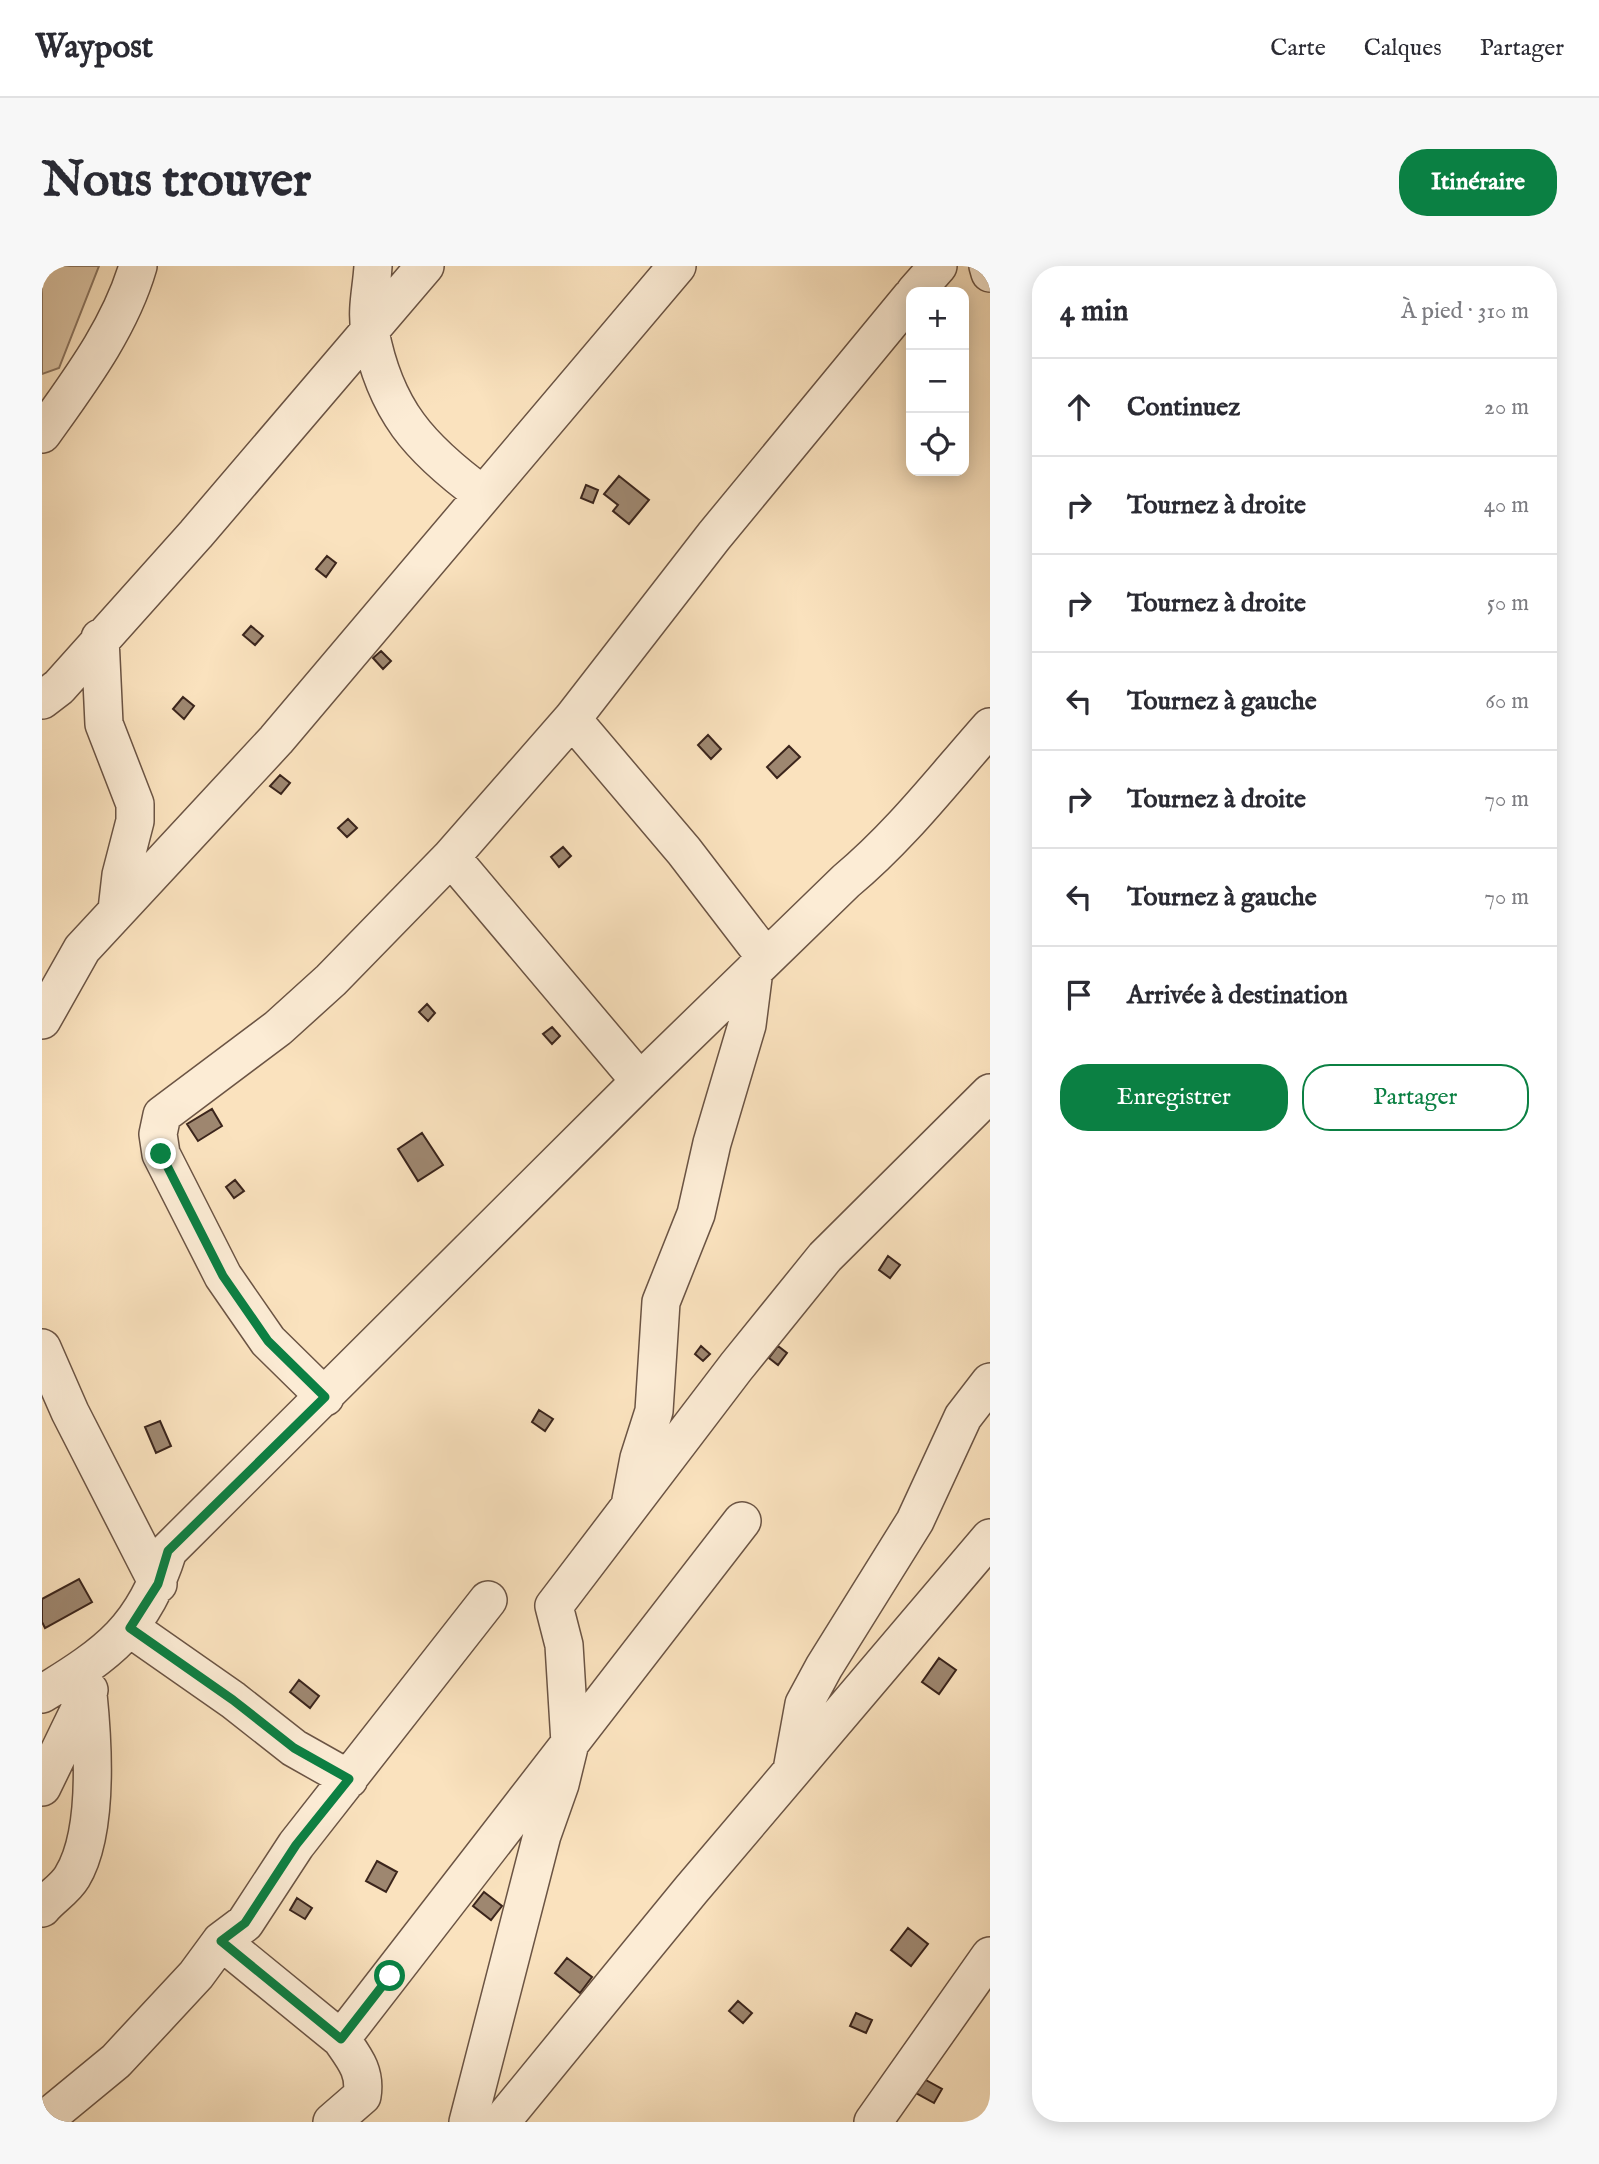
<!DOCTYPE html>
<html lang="fr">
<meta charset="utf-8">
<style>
body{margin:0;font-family:"IM FELL English",serif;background:#f7f7f7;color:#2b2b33}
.controls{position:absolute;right:21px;top:21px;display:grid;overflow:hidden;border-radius:14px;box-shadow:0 4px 18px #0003}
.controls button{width:63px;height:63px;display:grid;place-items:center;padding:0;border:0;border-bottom:2px solid #e1e1e2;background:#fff;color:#2b2b33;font:35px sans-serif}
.stop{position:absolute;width:21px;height:21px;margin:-16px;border:5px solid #0b8043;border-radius:50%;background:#fff}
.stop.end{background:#0b8043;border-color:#fff;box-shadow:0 2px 7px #0008}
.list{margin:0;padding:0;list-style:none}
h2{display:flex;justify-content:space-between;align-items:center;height:91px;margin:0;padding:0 28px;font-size:30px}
h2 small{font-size:23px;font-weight:400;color:#7c7c81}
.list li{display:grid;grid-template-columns:46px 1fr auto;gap:21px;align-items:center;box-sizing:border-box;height:98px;padding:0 28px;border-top:2px solid #e1e1e2}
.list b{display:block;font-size:26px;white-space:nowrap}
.list em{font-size:23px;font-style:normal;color:#7c7c81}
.actions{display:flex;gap:14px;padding:21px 28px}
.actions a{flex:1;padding:16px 0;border:2px solid #0b8043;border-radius:28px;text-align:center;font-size:24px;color:#0b8043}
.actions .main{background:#0b8043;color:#fff}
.icon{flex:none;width:38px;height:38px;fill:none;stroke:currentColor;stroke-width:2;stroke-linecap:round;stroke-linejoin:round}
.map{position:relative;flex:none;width:948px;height:1856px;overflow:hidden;border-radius:28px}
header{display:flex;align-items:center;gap:42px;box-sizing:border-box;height:98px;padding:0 35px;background:#fff;border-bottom:2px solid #e1e1e2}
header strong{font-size:33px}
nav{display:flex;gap:38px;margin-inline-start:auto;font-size:24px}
.intro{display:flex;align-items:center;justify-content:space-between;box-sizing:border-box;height:168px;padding:0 42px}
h1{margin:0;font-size:49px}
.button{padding:18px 32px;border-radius:28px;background:#0b8043;color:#fff;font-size:24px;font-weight:700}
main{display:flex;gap:42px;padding:0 42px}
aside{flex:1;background:#fff;border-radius:28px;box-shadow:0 4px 18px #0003}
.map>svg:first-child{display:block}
</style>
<header>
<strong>Waypost</strong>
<nav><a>Carte</a><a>Calques</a><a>Partager</a></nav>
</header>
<div class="intro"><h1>Nous trouver</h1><a class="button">Itinéraire</a></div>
<main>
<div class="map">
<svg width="948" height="1856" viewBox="0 0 948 1856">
<rect width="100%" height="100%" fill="#fae2be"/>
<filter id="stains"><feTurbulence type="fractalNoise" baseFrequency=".00286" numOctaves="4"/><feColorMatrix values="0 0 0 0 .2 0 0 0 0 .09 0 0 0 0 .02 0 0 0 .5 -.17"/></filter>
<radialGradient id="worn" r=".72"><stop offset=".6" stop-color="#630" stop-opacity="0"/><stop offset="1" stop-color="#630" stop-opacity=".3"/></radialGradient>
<path fill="#dac2a2" stroke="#8a745f" stroke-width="2" d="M0,0H57L17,102L0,108Z"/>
<path fill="#9e8770" stroke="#3b251c" stroke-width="2" d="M577,210L607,234L587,258L571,245L576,239L562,228Z
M544,219L556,224L551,237L539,232Z
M285,290L294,297L284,311L274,303Z
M209,360L221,370L213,379L201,369Z
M339,385L349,395L341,403L331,392Z
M141,431L152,440L142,453L131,443Z
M666,469L679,483L669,493L656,479Z
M747,480L758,491L735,512L725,501Z
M238,509L248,517L239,528L228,520Z
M306,553L315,562L305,571L296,562Z
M521,581L529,590L517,601L509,591Z
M385,738L393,747L386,755L377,746Z
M510,761L518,770L510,778L501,768Z
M170,843L180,860L156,875L145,858Z
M380,867L401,899L376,915L356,883Z
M193,914L202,925L192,932L184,921Z
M846,990L858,999L848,1012L837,1004Z
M659,1080L668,1088L661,1095L653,1088Z
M736,1080L745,1087L736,1099L727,1092Z
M497,1144L511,1153L503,1165L490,1156Z
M118,1155L129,1180L114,1187L103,1161Z
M37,1313L50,1336L3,1362L0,1356V1333Z
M897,1392L914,1404L897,1428L880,1416Z
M257,1414L277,1430L268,1442L248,1426Z
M335,1595L355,1606L344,1626L324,1615Z
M442,1626L460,1640L449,1654L431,1640Z
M255,1632L270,1642L263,1653L248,1644Z
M866,1662L886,1678L869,1700L849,1684Z
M525,1692L550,1711L538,1727L513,1707Z
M696,1735L710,1747L701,1757L687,1745Z
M814,1747L830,1754L824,1767L808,1760Z
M882,1813L900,1823L892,1837L874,1827Z"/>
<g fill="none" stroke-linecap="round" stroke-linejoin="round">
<defs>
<path id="minor" d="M331,0C330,21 324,43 328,65C343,144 377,182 441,229
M946,0L948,7
M873,26L896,0
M0,168C37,116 78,62 96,0
M58,372L62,458L93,538V555L79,609L75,644
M0,434L17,421L154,268L383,0
M530,453L642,585L724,692
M409,591L598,815
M0,754L40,683L234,474L635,0
M0,1082L28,1146L116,1318
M283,1131L226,1075L181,1010L119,888L116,868L120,849L236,762L289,714L409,591L530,453L672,270L869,31
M589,1234L597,1192L612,1145L619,1036L654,948L670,877L705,759L712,704
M88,1362L191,1434L252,1482L307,1513
M0,1428C67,1387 102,1362 126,1285L598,815L804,615C859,569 901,514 948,461
M750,1504L762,1438L782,1401L873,1255L921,1151L948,1116
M0,1521L47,1424
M0,1642C9,1631 23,1623 30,1611C57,1567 51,1477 46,1428
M179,1675L299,1773
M0,1856L74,1795L154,1709L179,1675L203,1657L254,1579L446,1334
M290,1856L320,1830C324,1806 313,1793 299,1773L700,1255
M426,1856L500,1569L518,1518L528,1477L522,1379L512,1340L694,1101L783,991L948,827
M459,1856L649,1624L948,1272
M831,1856L948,1690"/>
</defs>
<use href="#minor" stroke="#6b5444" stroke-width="40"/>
<use href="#minor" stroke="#fcecd5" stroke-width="37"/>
</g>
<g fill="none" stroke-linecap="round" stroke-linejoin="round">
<path stroke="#0b8043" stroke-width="9" d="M119,888L181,1010L226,1075L283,1131L126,1285L116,1318L88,1362L191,1434L252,1482L307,1513L254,1579L203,1657L179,1675L299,1773L348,1710"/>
</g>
<rect width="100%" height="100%" filter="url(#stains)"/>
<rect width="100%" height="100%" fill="url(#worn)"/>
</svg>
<div class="controls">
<button>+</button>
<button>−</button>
<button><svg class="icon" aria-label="locate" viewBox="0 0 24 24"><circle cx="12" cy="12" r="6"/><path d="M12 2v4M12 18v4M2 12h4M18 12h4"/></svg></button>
</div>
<div class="stop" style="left:348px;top:1710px"></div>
<div class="stop end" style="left:119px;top:888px"></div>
</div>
<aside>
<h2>4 min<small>À pied · 310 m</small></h2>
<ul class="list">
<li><svg class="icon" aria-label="ahead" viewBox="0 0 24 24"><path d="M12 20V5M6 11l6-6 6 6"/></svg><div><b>Continuez</b></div><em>20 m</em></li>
<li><svg class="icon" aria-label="right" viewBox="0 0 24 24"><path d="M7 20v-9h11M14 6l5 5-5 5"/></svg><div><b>Tournez à droite</b></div><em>40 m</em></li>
<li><svg class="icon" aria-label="right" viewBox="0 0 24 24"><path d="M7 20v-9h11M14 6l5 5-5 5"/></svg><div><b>Tournez à droite</b></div><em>50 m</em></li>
<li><svg class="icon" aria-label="left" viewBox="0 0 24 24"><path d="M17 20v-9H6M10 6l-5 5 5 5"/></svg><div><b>Tournez à gauche</b></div><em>60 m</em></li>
<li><svg class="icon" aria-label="right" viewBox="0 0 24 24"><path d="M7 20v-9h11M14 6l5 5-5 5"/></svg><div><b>Tournez à droite</b></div><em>70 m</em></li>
<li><svg class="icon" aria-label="left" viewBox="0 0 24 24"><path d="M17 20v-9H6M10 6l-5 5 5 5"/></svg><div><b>Tournez à gauche</b></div><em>70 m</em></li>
<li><svg class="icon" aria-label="arrive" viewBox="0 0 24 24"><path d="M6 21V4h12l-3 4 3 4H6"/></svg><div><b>Arrivée à destination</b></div></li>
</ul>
<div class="actions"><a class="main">Enregistrer</a><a>Partager</a></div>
</aside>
</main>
